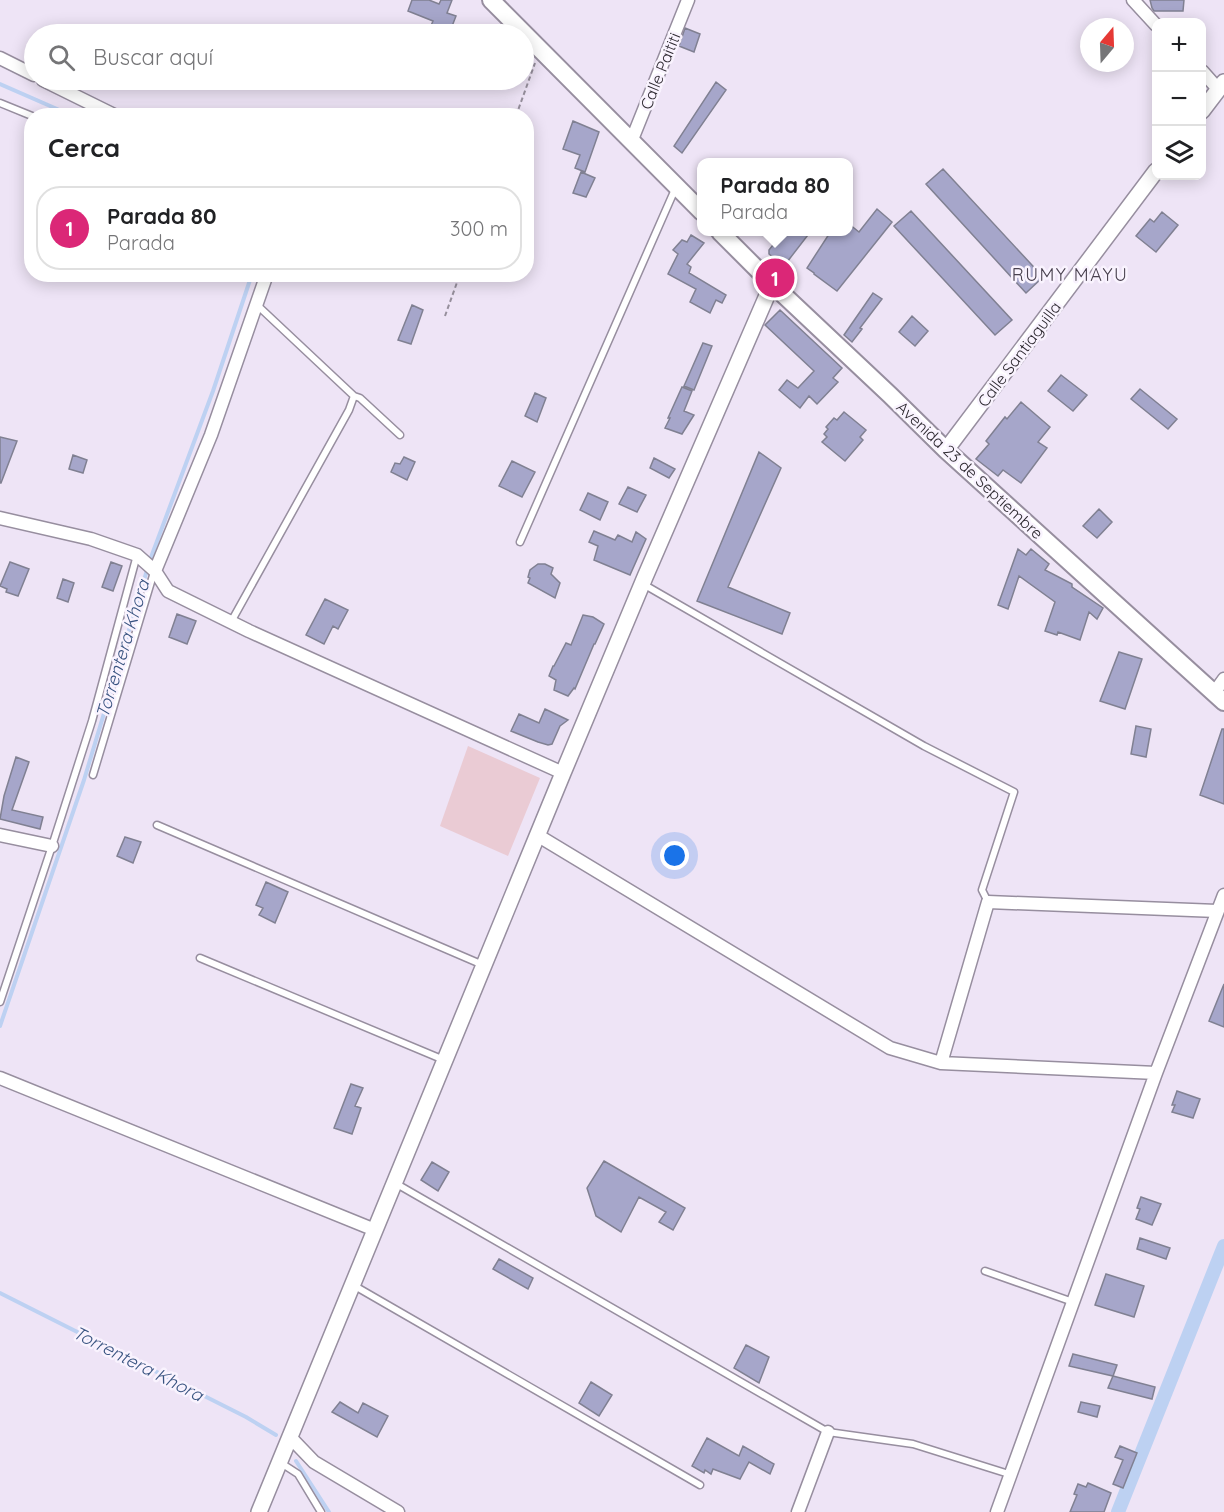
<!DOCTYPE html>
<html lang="es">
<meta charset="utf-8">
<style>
body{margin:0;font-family:Quicksand,sans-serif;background:#f2f2f2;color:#202124}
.controls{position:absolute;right:18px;top:18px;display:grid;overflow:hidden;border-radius:12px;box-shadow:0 3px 15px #0003}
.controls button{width:54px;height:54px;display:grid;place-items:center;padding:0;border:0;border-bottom:2px solid #e0e0e0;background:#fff;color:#202124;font:30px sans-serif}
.compass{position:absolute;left:1080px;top:18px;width:54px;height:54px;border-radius:50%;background:#fff;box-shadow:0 3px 15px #0003;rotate:19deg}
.you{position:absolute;left:675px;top:856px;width:21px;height:21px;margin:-15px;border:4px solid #fff;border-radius:50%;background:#1a73e8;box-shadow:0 0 0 9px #1a73e833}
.badge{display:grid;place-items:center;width:39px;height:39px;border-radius:50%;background:#db2777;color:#fff;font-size:20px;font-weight:700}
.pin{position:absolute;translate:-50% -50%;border:3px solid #fff;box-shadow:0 2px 6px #0006}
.popup{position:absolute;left:697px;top:158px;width:156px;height:78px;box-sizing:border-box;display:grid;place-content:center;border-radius:12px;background:#fff;filter:drop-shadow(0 2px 4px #0005);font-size:20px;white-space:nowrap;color:#757577}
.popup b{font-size:22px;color:#202124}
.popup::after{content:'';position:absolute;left:50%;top:100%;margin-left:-12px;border:12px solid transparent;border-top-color:#fff}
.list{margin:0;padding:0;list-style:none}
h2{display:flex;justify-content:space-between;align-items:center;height:78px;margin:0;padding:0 24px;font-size:26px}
h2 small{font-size:20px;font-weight:400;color:#757577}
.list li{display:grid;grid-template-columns:39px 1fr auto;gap:18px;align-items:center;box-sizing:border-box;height:84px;margin:0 12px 12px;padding:0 12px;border:2px solid #e0e0e0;border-radius:24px}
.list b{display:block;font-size:22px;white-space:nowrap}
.list p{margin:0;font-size:20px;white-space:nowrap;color:#757577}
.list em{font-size:20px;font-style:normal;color:#757577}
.icon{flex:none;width:33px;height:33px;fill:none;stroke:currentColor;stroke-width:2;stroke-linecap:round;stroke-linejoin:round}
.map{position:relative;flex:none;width:1224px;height:1512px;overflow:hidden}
.search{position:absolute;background:#fff;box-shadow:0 3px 15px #0003;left:24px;top:24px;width:510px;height:66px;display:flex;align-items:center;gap:15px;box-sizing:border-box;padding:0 21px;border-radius:33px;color:#757577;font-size:22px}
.panel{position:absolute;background:#fff;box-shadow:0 3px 15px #0003;left:24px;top:108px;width:510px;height:174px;border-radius:24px}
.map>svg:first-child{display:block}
</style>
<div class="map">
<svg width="1224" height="1512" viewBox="0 0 1224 1512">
<rect width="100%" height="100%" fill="#eee4f6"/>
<path fill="#eacbd4" d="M468,746L540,778L508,856L440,826Z"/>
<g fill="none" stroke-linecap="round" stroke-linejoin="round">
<path stroke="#bdd1f2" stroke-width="4" d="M0,84L73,116
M0,1026L84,780L150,560L213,391L252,274
M0,1293L246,1417L276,1435
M296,1461L329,1512"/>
<path stroke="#bdd1f2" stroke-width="14" d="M1118,1512L1224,1246"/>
</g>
<path fill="#a6a6ca" stroke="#808092" stroke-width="1.5" d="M412,0H429L439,4L441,0H452L447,13L456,16L449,34H444L430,28L433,21L408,11Z
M1150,0H1184L1183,11H1154L1152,8Z
M685,28L700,34L694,52L679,46Z
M716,82L726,90L682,153L674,146Z
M573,121L599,132L585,172L575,168L580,155L563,149Z
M943,169L1043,277L1026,293L926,184Z
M581,172L595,178L586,197L573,193Z
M877,209L892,222L837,291L814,274V273L807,268L831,231H849V224L859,232Z
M911,211L1012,320L995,335L894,226Z
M1162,212L1178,225L1156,252L1136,236L1150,219L1154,222Z
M784,231H811L784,266L769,254V250Z
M691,235L704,243L687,264L691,267L689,273L726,295L722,303L716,300L710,313L690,302L696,289L668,274L678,254L673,250L682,240L687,242Z
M873,293L882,299L860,328L862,329L852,342L844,335Z
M412,305L423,310L411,344L398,340Z
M780,310L842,368L833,378L838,382L817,404L809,396L800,408L779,390L787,380L798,388L814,371L765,325Z
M912,316L928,331L915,346L899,332Z
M703,343L712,346L694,390L684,386Z
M1061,375L1087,395L1073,411L1048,391Z
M682,387L692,391L684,411L694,415L682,434L665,428L670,418H668Z
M1140,389L1177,419L1168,429L1131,399Z
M535,393L546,398L537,422L525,416Z
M1021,402L1050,427L1038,442L1047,448L1021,483L1003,470L998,476L976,459L989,444L986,441L1005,417L1007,419Z
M844,412L866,430L860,437L863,440L845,461L822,442L827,437L824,434L828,429L826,427L834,418L837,420Z
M0,437L17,441L1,483H0Z
M759,452L781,468L728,587L790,613L782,634L697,601Z
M73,455L87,460L83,473L69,469Z
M404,457L415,462L407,480L391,472L395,463L400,464Z
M654,458L675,469L669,478L650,468Z
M512,461L535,472L522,497L499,486Z
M628,487L646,495L637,512L619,504Z
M588,493L608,502L600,520L580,510Z
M1099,509L1112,522L1097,538L1083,526Z
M594,531L615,540L618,535L632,542L636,532L646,539L630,575L594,560L598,546L589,542Z
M1018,549L1026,555L1031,549L1049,564L1045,570L1072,584V587L1103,608L1097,619L1089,612L1080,640L1058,632L1057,635L1045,631L1055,602L1019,576L1008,609L998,605Z
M10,562L29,569L18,596L6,592L7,589L0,586Z
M111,562L122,566L113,591L102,587Z
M538,564H545L553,568L551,574L560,583L555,598L528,583L530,578L528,577L530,570Z
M63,579L74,583L68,602L57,598Z
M325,599L348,610L338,629L333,626L324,644L306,635Z
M177,614L196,621L187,644L169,637Z
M583,615L593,617L604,624L595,644H594L575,689L574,688L568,696L554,690L556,680L549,676L553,666H554L566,643L571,645Z
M1119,652L1142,659L1125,709L1100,701Z
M545,709L568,720L560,726L552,744L548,745L538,742L511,731L519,714L539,723Z
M1136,726L1151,729L1146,757L1131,754Z
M1222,729H1224V804L1200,795Z
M16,757L29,762L12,810L43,817L40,829L0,819L4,796Z
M125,837L141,842L133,863L117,856Z
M266,882L288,892L275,923L259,915L263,908L256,905Z
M1224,984V1027L1209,1021Z
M351,1084L363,1088L355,1106L361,1108L352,1134L334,1128Z
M1177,1091L1200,1099L1193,1118L1172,1112L1175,1105H1172Z
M604,1161L685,1208L673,1230L659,1222L666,1212L639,1197L621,1232L596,1216L587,1188Z
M432,1162L449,1172L438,1191L421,1180Z
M1141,1197L1161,1204L1152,1225L1136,1219L1140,1209L1137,1208Z
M1140,1238L1170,1248L1166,1259L1137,1249Z
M499,1259L533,1278L528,1289L493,1269Z
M1106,1274L1144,1286L1134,1317L1095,1305Z
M746,1345L769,1357L759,1383L734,1368Z
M1073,1354L1117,1365L1113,1376L1069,1366Z
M1113,1376L1155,1387L1152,1399L1108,1388Z
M591,1382L612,1395L599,1416L579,1403Z
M340,1402L358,1413L363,1403L388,1416L377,1437L332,1412Z
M1081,1402L1100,1406L1097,1417L1078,1412Z
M707,1438L739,1456L743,1446L774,1464L770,1474L749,1462L740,1479L713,1469L711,1474L705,1470L704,1473L692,1466Z
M1120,1446L1137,1453L1123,1488L1113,1484L1123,1460L1115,1457Z
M1088,1483L1111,1493L1104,1512H1070L1077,1495L1074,1494L1078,1484L1086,1487Z"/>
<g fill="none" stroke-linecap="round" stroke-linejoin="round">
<defs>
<path id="service" d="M0,103L32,116
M354,396L360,398L400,435
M520,542L676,187
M643,584L924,746L1014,792L982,890L988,902
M231,622L349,410L354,396L257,305
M93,775L154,572
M157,825L483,965
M200,958L444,1060
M0,1002L52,846L92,721L137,555
M395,1183L828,1432L913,1444L1012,1475
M985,1271L1073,1302
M353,1285L700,1485
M281,1463L298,1474L321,1512"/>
<path id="minor" d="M1133,0L1156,25
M0,58L34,75
M1202,71L1218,89
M43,80L116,116
M631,142L688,0
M0,518L91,539L137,555L155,571L168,591L249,631L563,773
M155,571L211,435L267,274
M1214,693L1224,679
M0,835L52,846
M537,835L890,1048L941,1063L1156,1073
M941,1063L988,902L1217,911
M0,1078L375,1230
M290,1437L314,1462L398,1512
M798,1512L828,1432
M997,1512L1156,1073L1224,895"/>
<path id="tertiary" d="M1202,111L1224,82
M946,450L1156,171
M259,1512L563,773L645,577L772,284"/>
<path id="secondary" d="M491,0L702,212
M720,232L772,284L890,395L946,450L1224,702"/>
</defs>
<use href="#service" stroke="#978e9f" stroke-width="9"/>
<use href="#minor" stroke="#978e9f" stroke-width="15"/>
<use href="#tertiary" stroke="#978e9f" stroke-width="18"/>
<use href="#secondary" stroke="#978e9f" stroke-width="20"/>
<path stroke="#968f9c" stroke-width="2" stroke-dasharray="4.5 3" stroke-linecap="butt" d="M516,116L535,63
M445,316L460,274"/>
<use href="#service" stroke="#fff" stroke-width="6"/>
<use href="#minor" stroke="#fff" stroke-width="12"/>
<use href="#tertiary" stroke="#fff" stroke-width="15"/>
<use href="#secondary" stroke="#fff" stroke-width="16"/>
</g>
<g text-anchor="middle" stroke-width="5" stroke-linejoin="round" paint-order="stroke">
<g font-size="16" fill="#2e2a31" stroke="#f9f3fe">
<text transform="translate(660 71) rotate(-68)" y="6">Calle Paititi</text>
<text transform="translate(1019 354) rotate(-53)" y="6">Calle Santiaguilla</text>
<text transform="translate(970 470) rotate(43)" y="6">Avenida 23 de Septiembre</text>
</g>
<g font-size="18" letter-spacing="1.5" fill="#49414f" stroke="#f9f3fe">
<text x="1070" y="281">RUMY MAYU</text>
</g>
<g font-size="18" font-style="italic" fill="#395481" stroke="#f9f3fe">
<text transform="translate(123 649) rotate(-73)" y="6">Torrentera Khora</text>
<text transform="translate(138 1364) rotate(27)" y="6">Torrentera Khora</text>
</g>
</g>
</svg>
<div class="controls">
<button>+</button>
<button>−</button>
<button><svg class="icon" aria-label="layers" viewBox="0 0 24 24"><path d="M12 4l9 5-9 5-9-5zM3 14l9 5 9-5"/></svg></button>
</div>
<svg class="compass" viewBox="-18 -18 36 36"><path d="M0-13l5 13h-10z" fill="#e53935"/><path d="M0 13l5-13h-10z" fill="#757577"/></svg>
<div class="you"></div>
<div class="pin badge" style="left:775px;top:278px">1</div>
<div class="popup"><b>Parada 80</b>Parada</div>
<div class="search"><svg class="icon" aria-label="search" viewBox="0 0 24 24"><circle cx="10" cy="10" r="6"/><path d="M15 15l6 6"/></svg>Buscar aquí</div>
<section class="panel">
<h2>Cerca<small></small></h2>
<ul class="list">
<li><span class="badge">1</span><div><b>Parada 80</b><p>Parada</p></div><em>300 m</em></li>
</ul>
</section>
</div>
